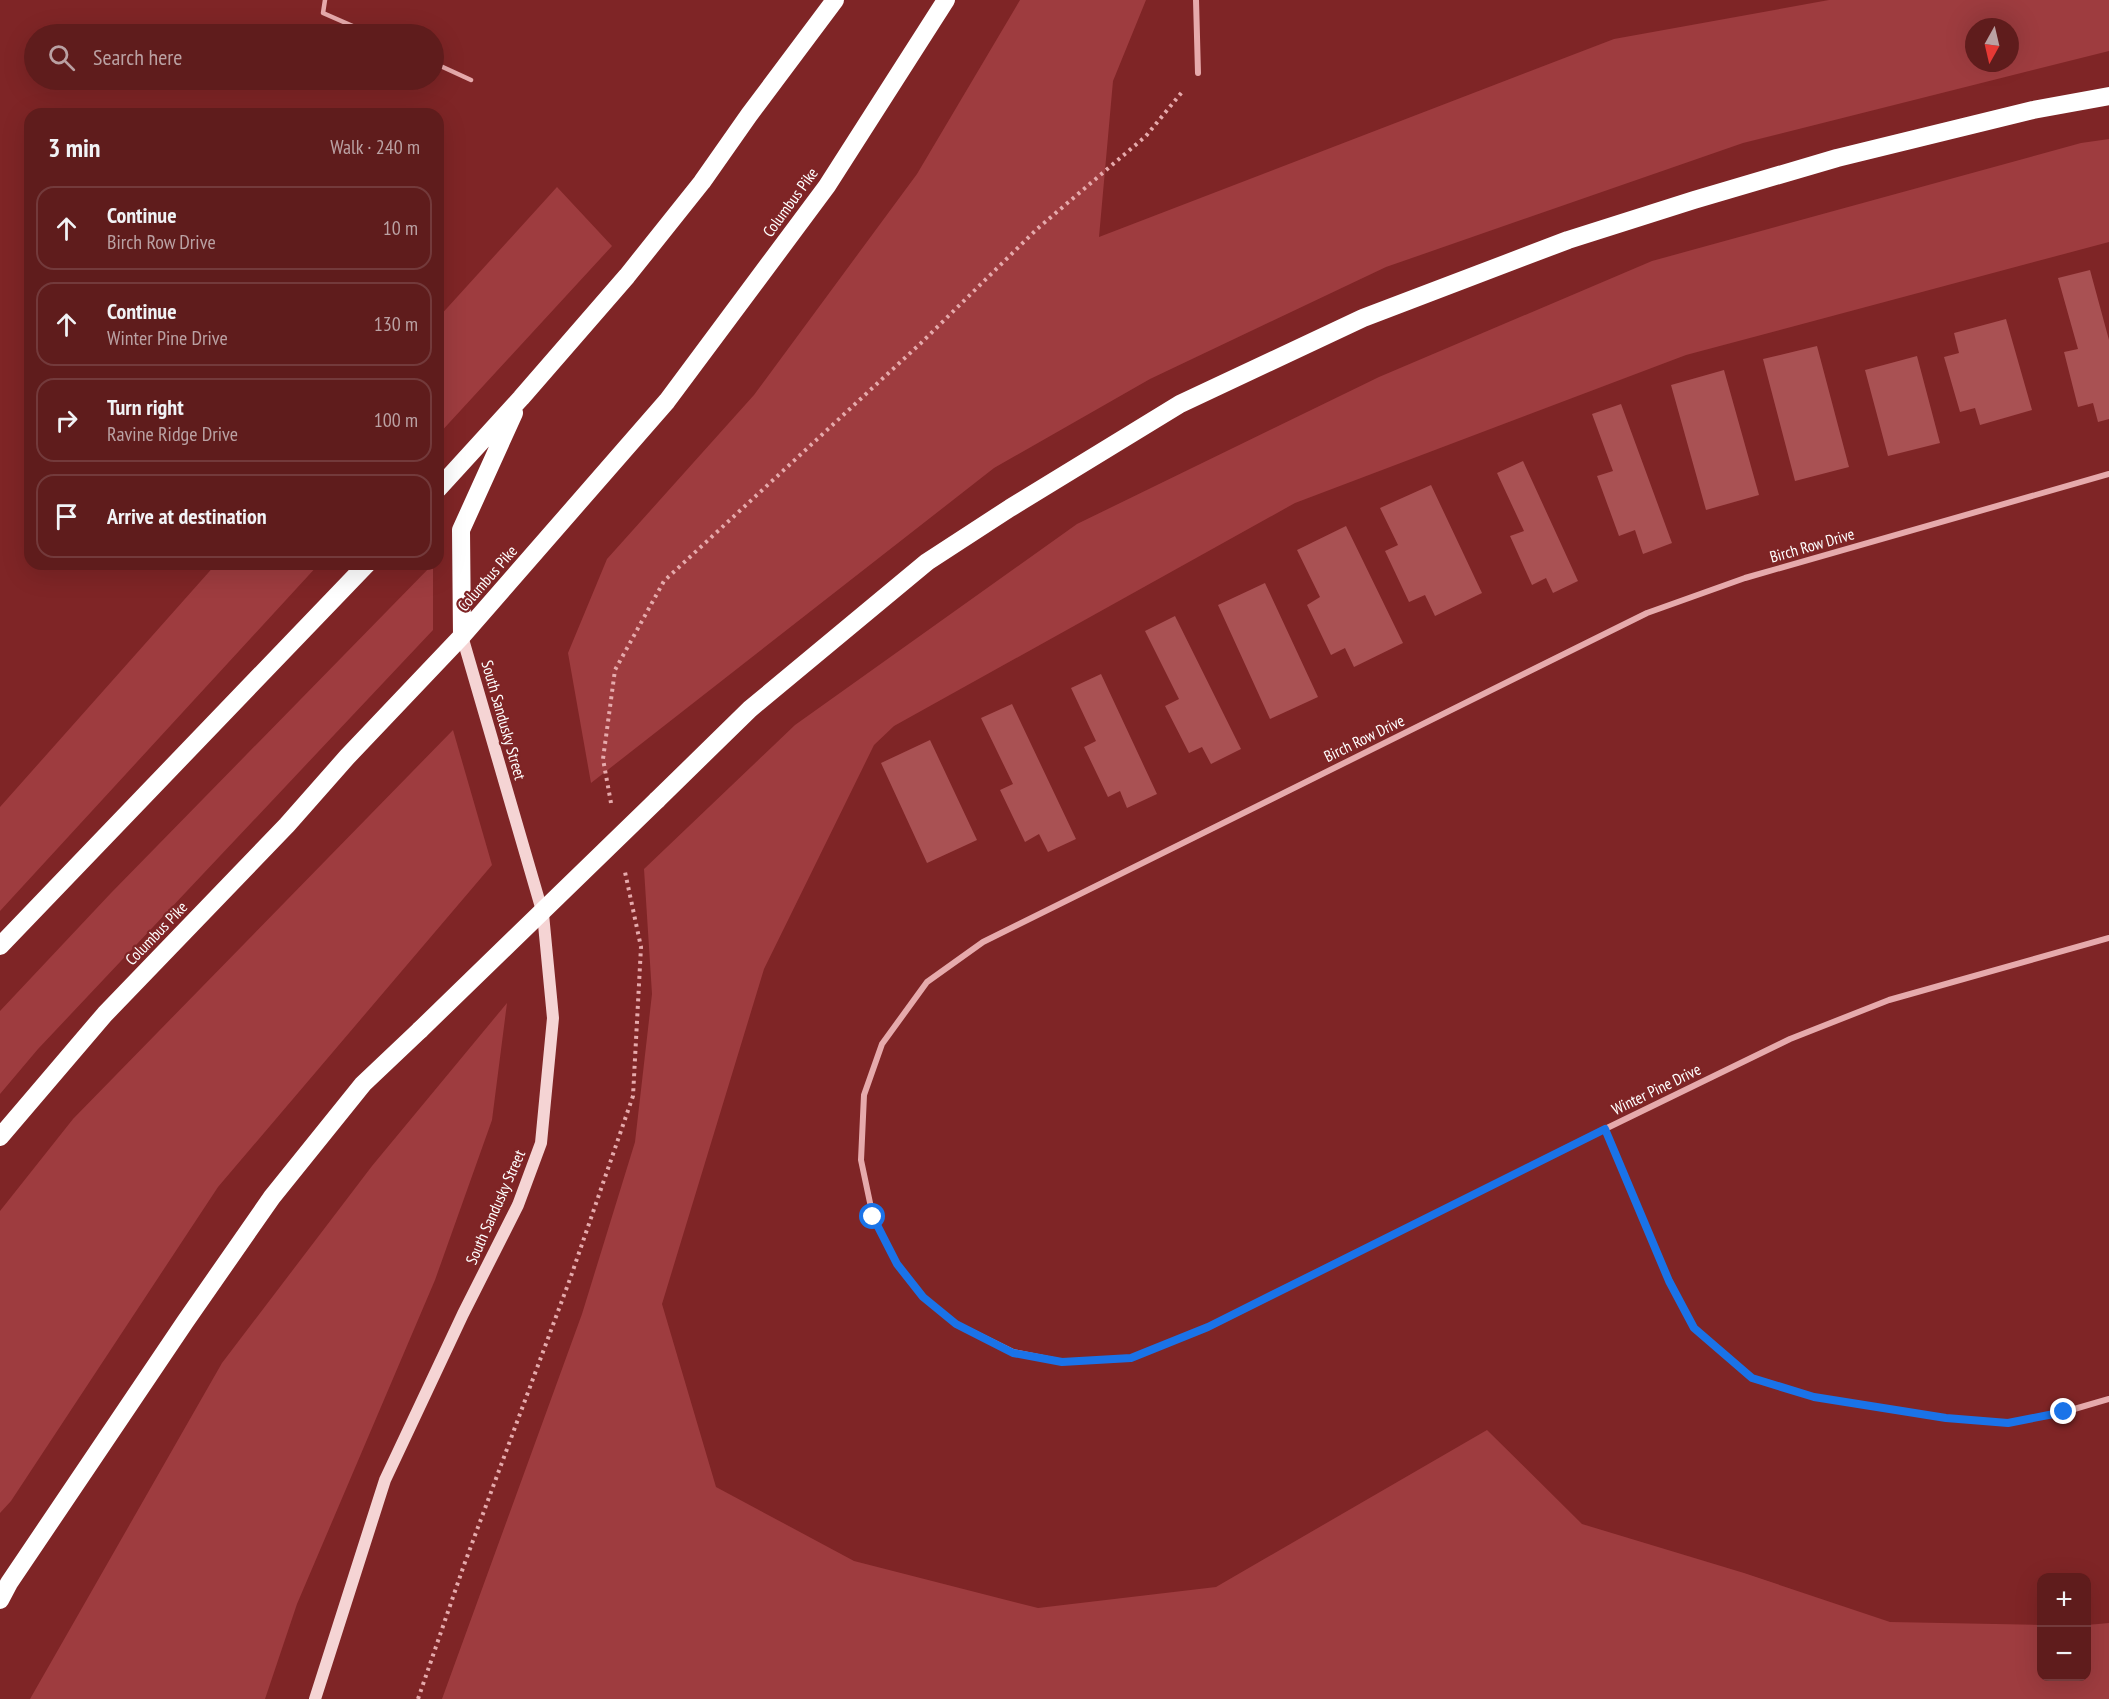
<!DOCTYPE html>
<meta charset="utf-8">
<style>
body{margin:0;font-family:"PT Sans Narrow",sans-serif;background:#652525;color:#f1f3f6}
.controls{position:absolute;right:18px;bottom:18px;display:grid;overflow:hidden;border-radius:12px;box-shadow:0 6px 24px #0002}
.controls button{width:54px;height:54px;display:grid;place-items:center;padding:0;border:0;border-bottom:2px solid #733a3b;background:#5f1c1c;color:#f1f3f6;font:30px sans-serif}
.compass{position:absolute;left:1965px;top:18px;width:54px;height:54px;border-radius:50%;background:#5f1c1c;box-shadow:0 6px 24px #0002;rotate:188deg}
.stop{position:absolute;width:18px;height:18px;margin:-14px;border:4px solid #1a73e8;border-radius:50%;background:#fff}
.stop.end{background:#1a73e8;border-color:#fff;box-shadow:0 2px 6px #0008}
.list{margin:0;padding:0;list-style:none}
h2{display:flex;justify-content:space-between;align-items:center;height:78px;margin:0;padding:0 24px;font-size:26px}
h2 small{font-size:20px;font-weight:400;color:#baa1a3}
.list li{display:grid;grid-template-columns:39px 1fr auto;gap:18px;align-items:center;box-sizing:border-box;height:84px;margin:0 12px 12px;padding:0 12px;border:2px solid #733a3b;border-radius:18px}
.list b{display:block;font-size:22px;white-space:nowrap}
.list p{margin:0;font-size:20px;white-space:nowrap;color:#baa1a3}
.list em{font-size:20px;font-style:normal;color:#baa1a3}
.icon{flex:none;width:33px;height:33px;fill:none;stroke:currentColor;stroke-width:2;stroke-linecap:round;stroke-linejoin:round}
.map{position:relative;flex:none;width:2109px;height:1699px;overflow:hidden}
.search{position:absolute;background:#5f1c1c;box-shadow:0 6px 24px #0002;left:24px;top:24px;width:420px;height:66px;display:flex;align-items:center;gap:15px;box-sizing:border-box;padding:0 21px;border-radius:33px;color:#baa1a3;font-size:22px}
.panel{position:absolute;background:#5f1c1c;box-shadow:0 6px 24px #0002;left:24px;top:108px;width:420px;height:462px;border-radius:18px}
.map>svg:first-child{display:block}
</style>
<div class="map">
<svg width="2109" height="1699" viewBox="0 0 2109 1699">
<rect width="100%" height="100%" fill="#7f2526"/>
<path fill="#9e3c3f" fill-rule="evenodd" d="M1020,0H1146L1113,81L1099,237L1614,39L1829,0H2109V51L1743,143L1386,267L1150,379L994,468L591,783L568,653L607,559L754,395L917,174ZM1974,27H2010V63H1974Z
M2109,139V242L1686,355L1295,503L894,726L874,745L764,969L662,1304L716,1487L854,1561L1038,1608L1216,1587L1487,1430L1582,1524L1744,1573L1890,1622L2041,1625L2042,1676H2086L2087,1625L2109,1623V1699H442L582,1314L635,1142L652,994L644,869L795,725L1077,524L1379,377L1652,261L2081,143Z
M557,187L612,246L438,435V318Z
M216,564H319L0,911V807Z
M433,564V630L38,1049L0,1094V1011L111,893Z
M453,730L492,865L218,1187L11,1501L0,1513V1211L73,1119Z
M507,1003L492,1120L435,1280L297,1604L265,1699H30L222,1363L372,1166Z"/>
<path fill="#a95153" d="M2090,270L2109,340V419L2098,422L2093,403L2078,407L2064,352L2078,349L2058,278Z
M2006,319L2032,410L1980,425L1975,408L1960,412L1944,357L1959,353L1954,333Z
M1817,346L1849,467L1795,481L1763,359Z
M1917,356L1940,443L1888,456L1865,370Z
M1724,370L1759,495L1706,510L1671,385Z
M1621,404L1672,543L1643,554L1635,530L1619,536L1597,476L1613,471L1592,414Z
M1523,461L1578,581L1553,593L1546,578L1532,585L1510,536L1524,531L1497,473Z
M1431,485L1482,593L1435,616L1425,595L1409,602L1385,551L1398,545L1380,508Z
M1346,526L1403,643L1354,667L1345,648L1331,655L1307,605L1320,597L1297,550Z
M1265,583L1318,697L1270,719L1218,605Z
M1175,616L1241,749L1211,764L1202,747L1189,753L1165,706L1179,699L1145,631Z
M1101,674L1157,794L1127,808L1120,791L1108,797L1084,747L1096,741L1071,688Z
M1012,704L1076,839L1048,852L1039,834L1025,842L1000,790L1013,784L981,718Z
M930,740L977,840L927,863L881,763Z"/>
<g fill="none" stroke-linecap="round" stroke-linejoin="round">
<path stroke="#e6aaac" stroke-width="4" stroke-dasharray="3 4.5" stroke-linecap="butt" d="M611,803L603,759L615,670L664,581L921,343L1037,229L1146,136L1182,92
M418,1699L464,1565L570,1279L633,1096L641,947L625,872"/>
<path stroke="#e6aaac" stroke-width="4.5" d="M325,0L323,13L371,34
M434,63L471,80"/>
<path stroke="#e6aaac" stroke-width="6" d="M1196,0L1198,73
M2109,474L1745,578L1647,613L983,942L927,982L882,1044L864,1095L861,1160L873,1217L897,1264L923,1297L956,1324L1013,1352L1063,1362L1131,1358L1208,1327L1605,1129L1790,1039L1889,1000L2109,938
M1605,1129L1669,1281L1694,1328L1752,1378L1814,1397L1946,1418L2008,1423L2064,1412L2109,1399"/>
<path stroke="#f5d4d4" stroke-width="12" d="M315,1699L385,1480L463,1314L518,1205L541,1143L553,1018L543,914L462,636"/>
<path stroke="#fff" stroke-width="18" d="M438,489L521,398L627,276L702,182L749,115L835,0
M462,636L461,530L514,413
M657,800L750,709L927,562L1010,508L1180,404L1363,318L1568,240L1694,200L1837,158L2033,110L2109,96
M0,946L367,564
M0,1137L105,1014L287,825L347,757L462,636L667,401L827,186L946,0
M0,1600L9,1583L185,1322L272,1197L363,1084L420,1030"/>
<path stroke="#fff" stroke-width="18" d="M420,1030L657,800"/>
</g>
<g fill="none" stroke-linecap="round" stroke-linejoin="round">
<path stroke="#1a73e8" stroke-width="8" d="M873,1217L897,1264L923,1297L956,1324L1013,1353L1062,1362L1131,1358L1208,1327L1605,1129L1669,1281L1694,1328L1752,1378L1814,1397L1946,1418L2008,1423L2064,1412"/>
</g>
<g text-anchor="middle" stroke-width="4.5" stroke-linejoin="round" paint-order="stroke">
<g font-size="16" fill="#fff" stroke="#7f2526">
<text transform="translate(790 202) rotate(-54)" y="6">Columbus Pike</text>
<text transform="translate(1812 545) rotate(-16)" y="6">Birch Row Drive</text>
<text transform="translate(487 578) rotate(-49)" y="6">Columbus Pike</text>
<text transform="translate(504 720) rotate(74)" y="6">South Sandusky Street</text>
<text transform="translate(1364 738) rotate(-26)" y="6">Birch Row Drive</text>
<text transform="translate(156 933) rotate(-46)" y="6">Columbus Pike</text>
<text transform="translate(1656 1089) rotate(-26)" y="6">Winter Pine Drive</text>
<text transform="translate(495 1207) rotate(-66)" y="6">South Sandusky Street</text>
</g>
</g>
</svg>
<div class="controls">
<button>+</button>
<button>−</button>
</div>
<svg class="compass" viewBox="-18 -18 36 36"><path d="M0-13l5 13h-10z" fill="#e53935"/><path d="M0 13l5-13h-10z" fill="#baa1a3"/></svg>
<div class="stop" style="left:873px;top:1217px"></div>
<div class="stop end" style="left:2064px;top:1412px"></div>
<div class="search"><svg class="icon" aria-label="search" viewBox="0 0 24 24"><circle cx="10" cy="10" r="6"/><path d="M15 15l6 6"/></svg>Search here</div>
<section class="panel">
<h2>3 min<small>Walk · 240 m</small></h2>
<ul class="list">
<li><svg class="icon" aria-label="ahead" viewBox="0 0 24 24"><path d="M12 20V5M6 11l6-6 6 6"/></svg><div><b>Continue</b><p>Birch Row Drive</p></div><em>10 m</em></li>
<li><svg class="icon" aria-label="ahead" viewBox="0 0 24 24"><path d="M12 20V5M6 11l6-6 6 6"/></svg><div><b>Continue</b><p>Winter Pine Drive</p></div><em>130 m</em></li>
<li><svg class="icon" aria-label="right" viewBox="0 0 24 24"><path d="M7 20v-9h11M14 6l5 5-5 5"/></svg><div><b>Turn right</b><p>Ravine Ridge Drive</p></div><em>100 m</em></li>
<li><svg class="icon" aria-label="arrive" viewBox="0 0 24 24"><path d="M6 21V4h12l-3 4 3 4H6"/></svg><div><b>Arrive at destination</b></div></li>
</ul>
</section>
</div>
